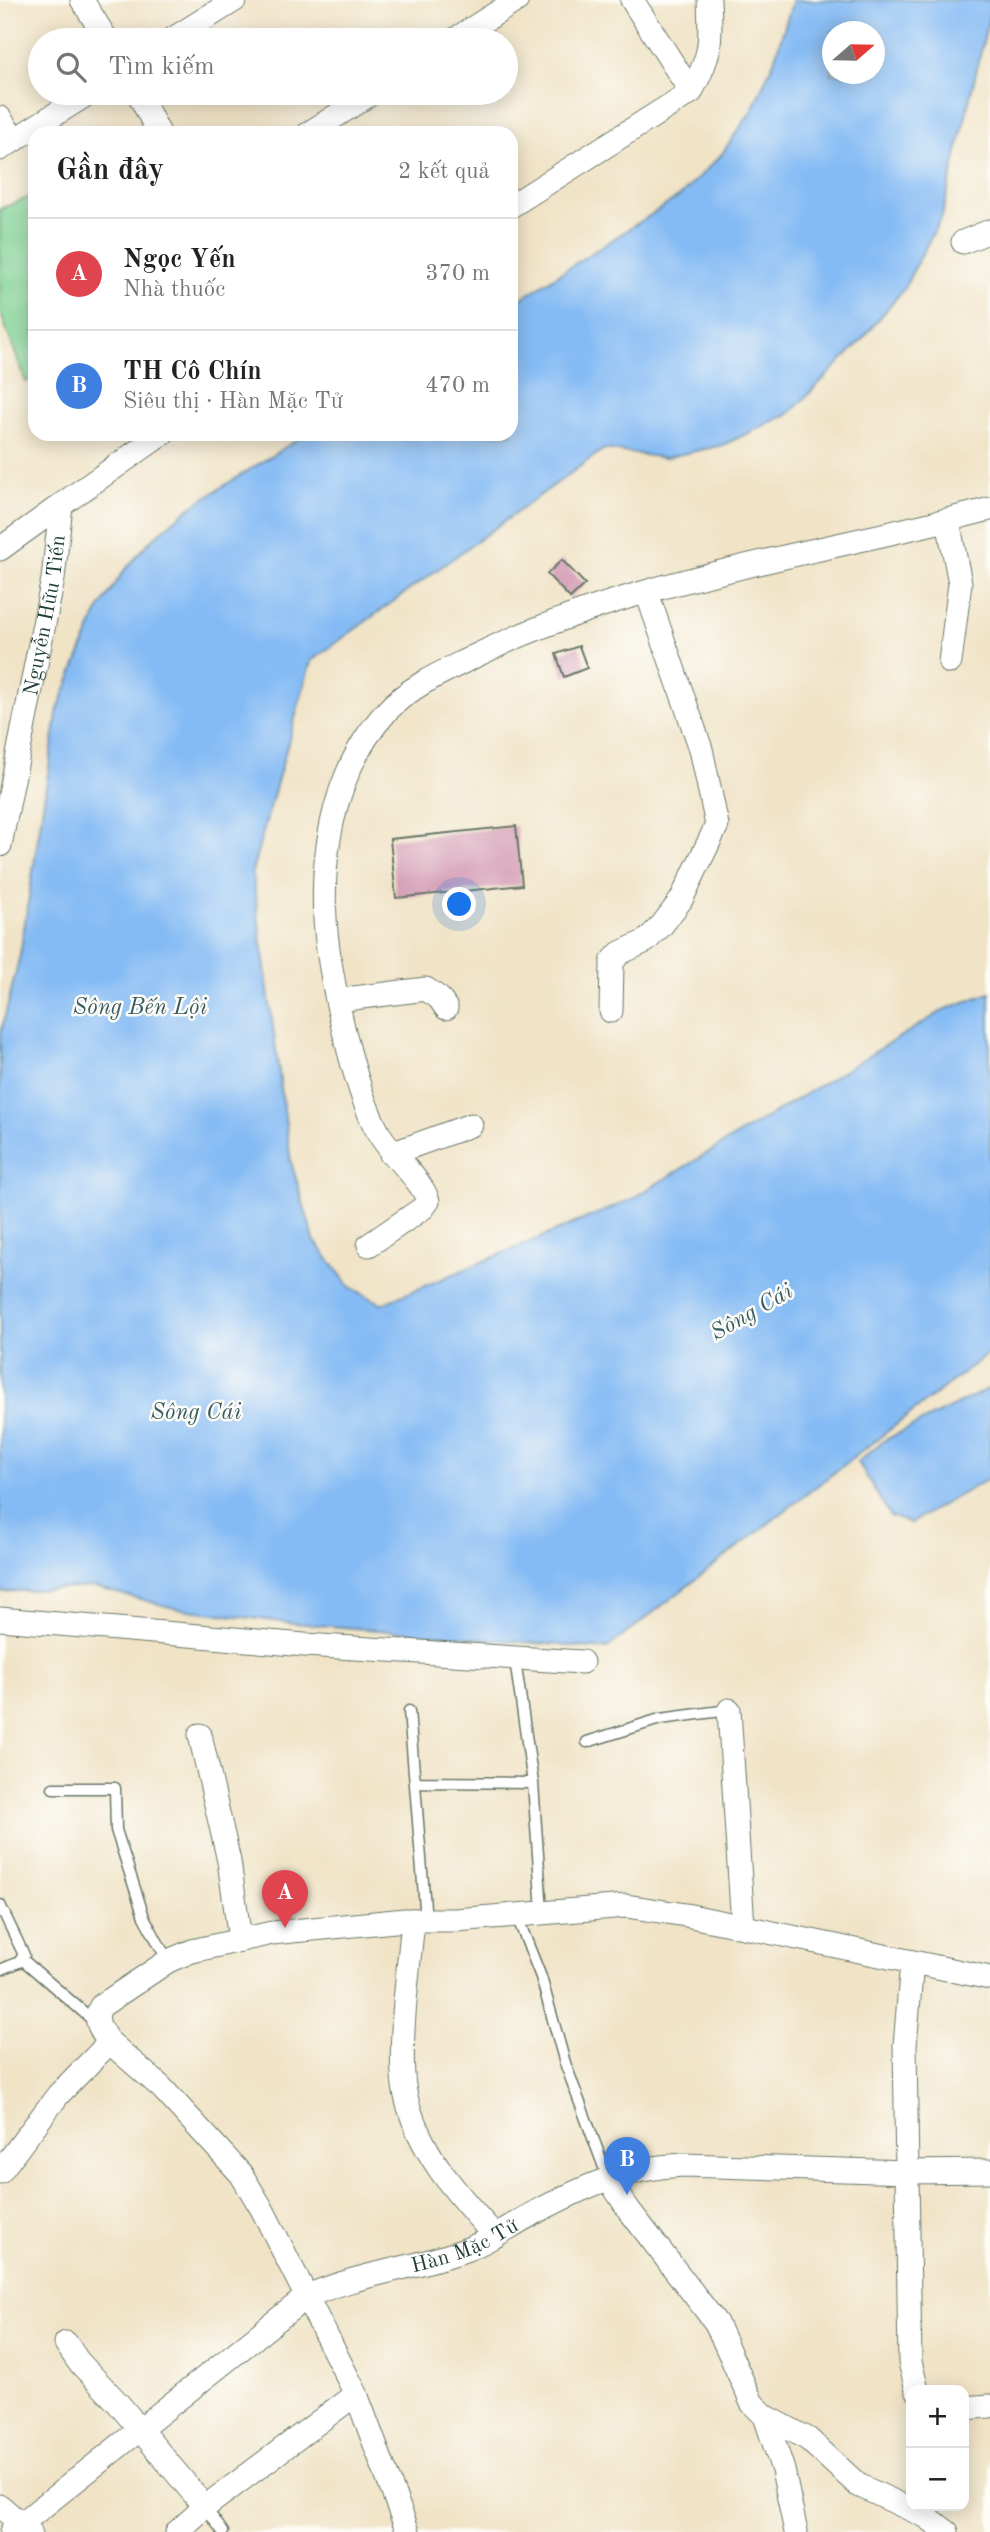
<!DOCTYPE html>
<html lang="vi">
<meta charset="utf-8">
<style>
body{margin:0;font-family:"Old Standard TT",serif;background:#f6f6f6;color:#222}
.controls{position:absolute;right:21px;bottom:21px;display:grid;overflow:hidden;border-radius:14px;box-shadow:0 4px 18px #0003}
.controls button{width:63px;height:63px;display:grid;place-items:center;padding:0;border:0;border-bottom:2px solid #e0e0e0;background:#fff;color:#222;font:35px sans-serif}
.compass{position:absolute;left:822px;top:21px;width:63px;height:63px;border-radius:50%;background:#fff;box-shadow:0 4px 18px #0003;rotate:70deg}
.you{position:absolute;left:460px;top:905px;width:24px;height:24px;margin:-18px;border:5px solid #fff;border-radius:50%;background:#1a73e8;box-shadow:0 0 0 10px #1a73e833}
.badge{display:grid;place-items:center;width:46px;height:46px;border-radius:50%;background:#1f6fb2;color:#fff;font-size:23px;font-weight:700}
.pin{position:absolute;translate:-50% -58px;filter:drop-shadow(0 2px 4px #0008)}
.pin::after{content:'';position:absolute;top:37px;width:24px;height:21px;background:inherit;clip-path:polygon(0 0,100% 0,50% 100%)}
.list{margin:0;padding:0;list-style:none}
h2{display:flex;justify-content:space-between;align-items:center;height:91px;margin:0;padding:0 28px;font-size:30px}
h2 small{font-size:23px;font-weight:400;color:#767676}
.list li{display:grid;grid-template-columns:46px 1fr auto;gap:21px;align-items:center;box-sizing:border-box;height:112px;padding:0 28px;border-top:2px solid #e0e0e0}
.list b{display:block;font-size:26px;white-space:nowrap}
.list p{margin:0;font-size:23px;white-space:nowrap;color:#767676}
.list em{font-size:23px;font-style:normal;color:#767676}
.icon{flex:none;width:38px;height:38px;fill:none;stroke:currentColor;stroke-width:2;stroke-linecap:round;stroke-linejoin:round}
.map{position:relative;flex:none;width:990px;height:2532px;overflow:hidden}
.search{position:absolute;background:#fff;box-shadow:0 4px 18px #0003;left:28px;top:28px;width:490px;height:77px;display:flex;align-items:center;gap:18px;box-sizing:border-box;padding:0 24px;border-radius:38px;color:#767676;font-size:26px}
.panel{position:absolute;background:#fff;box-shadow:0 4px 18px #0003;left:28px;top:126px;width:490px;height:315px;border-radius:21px}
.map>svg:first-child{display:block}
</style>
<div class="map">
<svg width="990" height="2532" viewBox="0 0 990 2532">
<rect width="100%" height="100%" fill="#fdfcf7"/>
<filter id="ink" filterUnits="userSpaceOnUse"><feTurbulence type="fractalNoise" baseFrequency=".0143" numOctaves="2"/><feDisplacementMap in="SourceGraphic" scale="14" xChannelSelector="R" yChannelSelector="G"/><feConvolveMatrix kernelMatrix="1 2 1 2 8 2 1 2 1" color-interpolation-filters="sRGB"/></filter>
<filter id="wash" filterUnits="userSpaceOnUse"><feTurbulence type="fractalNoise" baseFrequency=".00686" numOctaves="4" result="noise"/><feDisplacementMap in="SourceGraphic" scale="28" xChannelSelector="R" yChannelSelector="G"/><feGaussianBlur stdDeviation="1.57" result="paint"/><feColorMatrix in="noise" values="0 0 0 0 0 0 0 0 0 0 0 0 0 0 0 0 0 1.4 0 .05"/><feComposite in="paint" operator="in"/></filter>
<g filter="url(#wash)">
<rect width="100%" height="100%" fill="#f0e3c6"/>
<path fill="#80d294" stroke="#508864" stroke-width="2" d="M35,195V379L26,382L0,312V209Z"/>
<path fill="#85bbf4" stroke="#527c94" stroke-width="2" fill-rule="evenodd" d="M793,0H990V13L942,216L903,290L859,343L790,413L723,445L664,458L604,449L311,661L252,871L291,1162L314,1240L350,1287L382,1304L628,1201L946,1009L990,993V1352L606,1649L282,1622L174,1608L94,1587L0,1592V1036L20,955L58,709L97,613L123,572L151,540L192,506L306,434H511V305L680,196L721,155L752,110L774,61ZM832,32H874V74H832Z
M990,1388V1478L910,1523L890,1516L858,1462L883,1441Z"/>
<g id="blocks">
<path fill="#d39ab3" d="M562,560L585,584L570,598L547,574Z
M579,646L587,668L564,677L556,654Z
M516,826L522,885L396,898L390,839Z"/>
</g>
</g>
<g filter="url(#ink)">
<use href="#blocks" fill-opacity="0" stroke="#687767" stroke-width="2"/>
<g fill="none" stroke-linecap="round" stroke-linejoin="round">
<defs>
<path id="lane" d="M515,1660L533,1783L542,1912
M409,1711L426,1920
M587,1742L660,1719L729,1710
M415,1782L533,1783
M53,1788H115L116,1830L144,1917L168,1961
M0,1905L24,1955L19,1962L0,1970
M516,1914L541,1977L565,2063L608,2178
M23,1960L95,2022
M205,2507L223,2532"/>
<g id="street">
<path d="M82,0L107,40"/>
<path d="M632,0L691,92"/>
<path d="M171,40L235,0"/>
<path d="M454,40L517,0"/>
<path d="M138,93L159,133"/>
<path d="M0,118L14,140"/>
<path d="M309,133L372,93"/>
<path d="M0,149L89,93"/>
<path d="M511,206L691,92C712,53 711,43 709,0"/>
<path d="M963,242L990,231"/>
<path d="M948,521L960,583L950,662"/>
<path d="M0,549L61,505"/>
<path id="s1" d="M0,845L53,579L61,505L162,434"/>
<path d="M338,1000L426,989L439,998L446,1008"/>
<path d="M611,1011L612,962L620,953L646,941L662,925L681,900L717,825L701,749L647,593"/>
<path d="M391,1154L471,1125"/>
<path d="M369,1245L423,1208L428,1201C421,1178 389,1154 377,1130C354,1086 335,998 328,949C317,868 330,773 387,711C409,687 443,672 471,658C634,577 817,555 990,509"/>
<path d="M0,1619L305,1645L582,1662"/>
<path d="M729,1710L743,1927"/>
<path d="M200,1735L229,1861L240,1940"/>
<path d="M413,1920C409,1967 397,2049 405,2092C417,2150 456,2193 495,2236"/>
<path d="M912,1962L905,2046L910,2362L917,2390"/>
<path d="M107,2040L161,2087L241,2174L262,2209L356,2394L408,2532"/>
<path d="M0,2172L58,2095L105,2047L107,2040C100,2028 93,2019 101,2006L168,1961L192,1951L272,1933L405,1920H456L626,1906L686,1915L990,1978"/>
<path d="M608,2178L629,2210L716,2323L752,2403L765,2416L808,2439L858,2485L927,2517L947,2532"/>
<path d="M66,2343L78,2361L117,2402L205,2507"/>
<path d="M964,2408L990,2406"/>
<path d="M765,2416L783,2470L796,2532"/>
<path d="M0,2506L30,2532"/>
<path id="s2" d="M11,2532L306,2297C356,2274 413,2269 465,2250C487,2242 507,2228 527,2217C580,2188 622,2168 683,2165L908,2172L990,2171"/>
<path d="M177,2532L205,2507L356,2394"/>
</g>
</defs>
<use href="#lane" stroke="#687767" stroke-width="13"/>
<use href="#street" stroke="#687767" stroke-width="25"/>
<use href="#lane" stroke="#fff" stroke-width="10"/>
<use href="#street" stroke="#fff" stroke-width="23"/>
</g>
</g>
<g text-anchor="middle" stroke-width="5" stroke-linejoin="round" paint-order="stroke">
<g font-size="21" fill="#1f3d34" stroke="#fdfcf7">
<text dy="7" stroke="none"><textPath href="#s1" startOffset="234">Nguyễn Hữu Tiến</textPath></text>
<text dy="7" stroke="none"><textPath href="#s2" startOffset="544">Hàn Mặc Tử</textPath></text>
</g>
<g font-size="23" font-style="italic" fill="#385c64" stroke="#fdfcf7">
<text x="140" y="1014">Sông Bến Lội</text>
<text transform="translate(751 1311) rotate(-30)" y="8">Sông Cái</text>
<text x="196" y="1419">Sông Cái</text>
</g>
</g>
</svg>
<div class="controls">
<button>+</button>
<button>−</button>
</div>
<svg class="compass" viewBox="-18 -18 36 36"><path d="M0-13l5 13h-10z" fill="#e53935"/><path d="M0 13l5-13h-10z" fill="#767676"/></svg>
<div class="you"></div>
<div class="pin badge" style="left:285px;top:1928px;background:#e0444e">A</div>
<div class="pin badge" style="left:627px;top:2195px;background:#3f7fe0">B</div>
<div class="search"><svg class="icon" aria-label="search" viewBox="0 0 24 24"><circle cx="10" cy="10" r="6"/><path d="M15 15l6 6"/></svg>Tìm kiếm</div>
<section class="panel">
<h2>Gần đây<small>2 kết quả</small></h2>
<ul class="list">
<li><span class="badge" style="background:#e0444e">A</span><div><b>Ngọc Yến</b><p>Nhà thuốc</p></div><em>370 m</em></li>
<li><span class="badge" style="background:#3f7fe0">B</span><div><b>TH Cô Chín</b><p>Siêu thị · Hàn Mặc Tử</p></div><em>470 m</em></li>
</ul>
</section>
</div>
